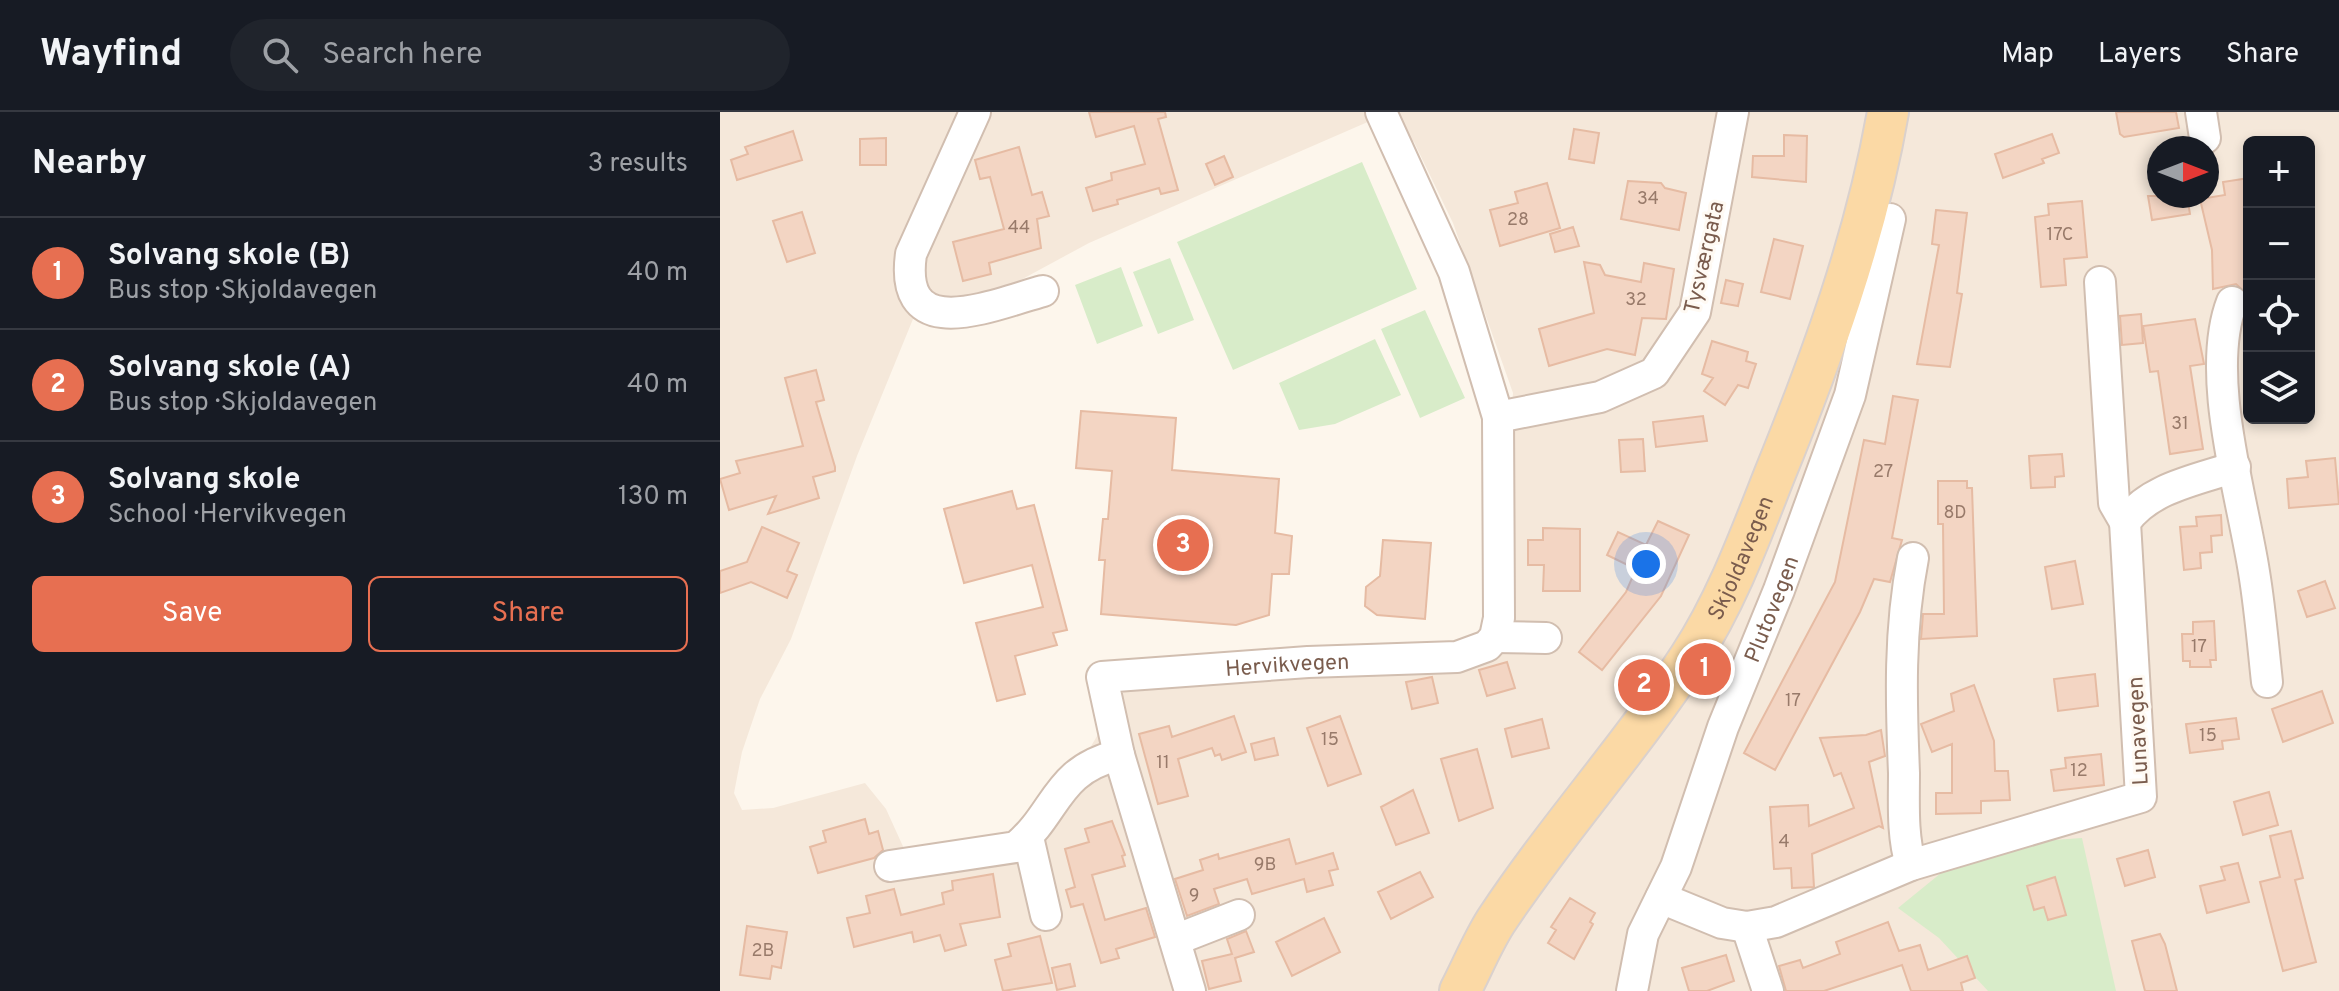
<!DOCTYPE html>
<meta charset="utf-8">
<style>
body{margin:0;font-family:Overpass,sans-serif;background:#20242c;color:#f1f3f6}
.controls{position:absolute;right:24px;top:24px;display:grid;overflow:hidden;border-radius:12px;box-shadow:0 4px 12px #0003}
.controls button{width:72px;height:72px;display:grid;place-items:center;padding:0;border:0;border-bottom:2px solid #363941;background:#171b24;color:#f1f3f6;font:40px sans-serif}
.compass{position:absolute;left:1427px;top:24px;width:72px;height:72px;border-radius:50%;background:#171b24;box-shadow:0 4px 12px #0003;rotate:90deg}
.you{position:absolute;left:926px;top:452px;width:28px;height:28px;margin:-20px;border:6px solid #fff;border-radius:50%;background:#1a73e8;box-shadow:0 0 0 12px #1a73e833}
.badge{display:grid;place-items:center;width:52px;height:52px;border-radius:50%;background:#e76f51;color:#fff;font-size:26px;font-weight:700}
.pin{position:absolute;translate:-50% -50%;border:4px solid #fff;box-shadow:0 2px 8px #0006}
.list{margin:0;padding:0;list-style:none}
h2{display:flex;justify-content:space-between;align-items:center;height:104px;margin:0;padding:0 32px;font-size:34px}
h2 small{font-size:26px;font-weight:400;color:#9ea1a6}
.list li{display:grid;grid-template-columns:52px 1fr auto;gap:24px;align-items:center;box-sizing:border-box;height:112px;padding:0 32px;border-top:2px solid #363941}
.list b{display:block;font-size:30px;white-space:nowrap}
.list p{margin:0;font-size:26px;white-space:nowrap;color:#9ea1a6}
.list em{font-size:26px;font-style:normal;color:#9ea1a6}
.actions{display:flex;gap:16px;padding:24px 32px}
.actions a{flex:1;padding:18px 0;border:2px solid #e76f51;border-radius:12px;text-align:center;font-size:28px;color:#e76f51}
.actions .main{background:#e76f51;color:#fff}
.icon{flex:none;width:44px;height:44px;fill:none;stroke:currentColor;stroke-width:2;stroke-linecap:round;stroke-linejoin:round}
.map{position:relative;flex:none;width:1619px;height:879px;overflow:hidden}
header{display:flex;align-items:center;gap:48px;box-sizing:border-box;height:112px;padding:0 40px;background:#171b24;border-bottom:2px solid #363941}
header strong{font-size:38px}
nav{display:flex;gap:44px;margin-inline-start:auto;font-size:28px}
.search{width:560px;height:72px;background:#20242c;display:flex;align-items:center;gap:20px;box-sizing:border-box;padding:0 28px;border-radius:44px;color:#9ea1a6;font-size:30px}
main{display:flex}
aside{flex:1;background:#171b24}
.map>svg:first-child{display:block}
</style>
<header>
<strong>Wayfind</strong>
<div class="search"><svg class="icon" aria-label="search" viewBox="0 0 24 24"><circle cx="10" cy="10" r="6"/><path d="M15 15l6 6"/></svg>Search here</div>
<nav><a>Map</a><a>Layers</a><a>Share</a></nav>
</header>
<main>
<aside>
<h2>Nearby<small>3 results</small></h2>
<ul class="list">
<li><span class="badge">1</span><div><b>Solvang skole (B)</b><p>Bus stop · Skjoldavegen</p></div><em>40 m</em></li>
<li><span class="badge">2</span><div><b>Solvang skole (A)</b><p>Bus stop · Skjoldavegen</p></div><em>40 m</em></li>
<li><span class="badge">3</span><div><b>Solvang skole</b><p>School · Hervikvegen</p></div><em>130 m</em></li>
</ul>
<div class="actions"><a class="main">Save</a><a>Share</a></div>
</aside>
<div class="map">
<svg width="1619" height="879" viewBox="0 0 1619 879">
<rect width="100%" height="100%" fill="#fdf6ec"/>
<path fill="#f5e8da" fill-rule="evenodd" d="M0,0H1619V879H0ZM650,9L694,30L733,111L793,281L775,539L407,574L358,656L303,731L186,741L166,697L145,671L53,696L22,698L14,681L22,640L40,587L71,527L137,344L193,207L224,189L258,191L369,131ZM1529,30H1589V306H1529ZM1439,36H1487V84H1439Z"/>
<path fill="#d8ecc9" d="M642,50L697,177L513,258L457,130Z
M450,146L474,208L438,222L413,160Z
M401,155L423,214L377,232L355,173Z
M705,198L745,286L700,306L661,217Z
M655,227L681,283L615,312L579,318L559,271Z
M1362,726L1396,879H1268L1219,826L1178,796L1221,761L1305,730Z"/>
<path fill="#f3d5c3" stroke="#e6bba3" stroke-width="2" d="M369,0H445L446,5L438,7L458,78L441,82L439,76L397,88L398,92L373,99L366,76L392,68L391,61L425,52L414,14L376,25Z
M1396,0H1456L1459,16L1404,25L1400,22Z
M854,17L879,21L874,51L849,47Z
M73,19L82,48L17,68L11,48L28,42L25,35Z
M1332,22L1339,41L1322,47L1324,51L1283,66L1275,42Z
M1064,23L1087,24L1086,70L1032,65L1033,44H1064Z
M166,26V53H140V27Z
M299,35L312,83L322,80L329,104L317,107L321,136L269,151L271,162L243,169L233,130L284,117L270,65L260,67L255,48Z
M504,44L513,65L495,73L486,52Z
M1529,66V184L1516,172L1493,177L1492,138L1480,87L1505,83L1503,70Z
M908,69L941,71L945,76L966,81L959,118L901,107Z
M827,71L840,116L780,134L770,98L798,91L795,80Z
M1428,84H1467L1470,102L1432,108Z
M1362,89L1367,145L1344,147L1346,173L1321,175L1315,105L1329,103L1328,92Z
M1216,98L1247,101L1237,181L1242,182L1230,255L1197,252L1219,133L1212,132Z
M82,100L95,141L67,150L53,109Z
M853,115L859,134L835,140L830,122Z
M1054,127L1083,134L1070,187L1041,180Z
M864,150L880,153L885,163L921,170L924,151L954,157L946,207L922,206L915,243L887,237L829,254L819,217L874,201Z
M1006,168L1023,172L1018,194L1001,191Z
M1421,202L1423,231L1402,233L1400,204Z
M1475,207L1484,252L1470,254L1483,337L1450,342L1438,259L1430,260L1423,214Z
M992,229L1028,240L1026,249L1036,252L1028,276L1018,273L1005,293L984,279L993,266L982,262Z
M96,258L104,288L96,290L115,355V359L93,365L99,386L48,402L56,384L9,398L0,367L20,361L16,349L83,334L65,266Z
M1173,284L1198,288L1172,426L1182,428L1170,470L1154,467L1140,500L1055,658L1024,641L1115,470L1144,328L1165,332Z
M361,299L456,306L452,358L559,367L555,421L572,424L569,462H552L549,503L516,513L381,502L385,448H379L383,407H388L392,359L356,356Z
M983,304L987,329L936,335L933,310Z
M923,327L925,359L901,360L899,328Z
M1342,342L1344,364L1335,365V375L1311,376L1309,344Z
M1615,346L1619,392L1569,396L1567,367L1588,365L1586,349Z
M1218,369H1247V376H1252L1257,524L1201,527L1203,502H1224L1223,412H1218Z
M292,379L297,397L314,393L347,518L333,521L337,533L295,544L305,582L277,589L256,511L323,495L312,453L244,471L224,397Z
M1501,403L1502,423L1491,424L1492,440L1480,441L1481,456L1464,458L1460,415L1477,414L1476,405Z
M938,409L969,423L941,484L882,558L859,540L906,480L916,457L887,443L898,420L926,433Z
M42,415L79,431L67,459L77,463L67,486L31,470L0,481V459L27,450Z
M823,416L860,417V479H823L824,453H808V428H823Z
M663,428L711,431L705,507L657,503L645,494L646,475L660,464Z
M1355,449L1363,492L1332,497L1325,455Z
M1605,469L1615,496L1587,505L1578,479Z
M1494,509L1496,548H1490L1491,555H1470V549H1463L1462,522H1473V510Z
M787,550L795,576L767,584L759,558Z
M1375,562L1378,594L1338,599L1334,567Z
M712,565L718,591L692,597L686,570Z
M1254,573L1274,629L1275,659H1288L1290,688L1261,689V701L1216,702V681H1232V632L1212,640L1201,612L1234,599L1231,582Z
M1602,579L1613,611L1563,630L1552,597Z
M514,604L526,640L502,648L500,642L495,644L492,636L458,647L468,684L438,692L419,622L449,614L452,625Z
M620,604L641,662L608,674L587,616Z
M1516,606L1519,627L1502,629L1503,637L1470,641L1466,612Z
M822,607L829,636L792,645L785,617Z
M1161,618L1165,644L1149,650L1163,716L1159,714L1092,742L1094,775L1072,776L1071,756L1054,757L1050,695L1088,693L1089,714L1134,696L1121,661L1114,664L1100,626L1146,623Z
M554,626L558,643L535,648L531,632Z
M757,637L773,696L739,709L721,647Z
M1381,642L1384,673L1334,679L1331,658L1346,656L1345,646Z
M693,678L709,721L676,733L661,695Z
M1549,680L1558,713L1523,723L1514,690Z
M145,707L149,722L158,719L163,738L154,746L98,761L90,735L106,730L103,719Z
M392,709L405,743L402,744L405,754L372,763L385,808L426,796L435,825L396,837L399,846L381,851L363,792L351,795L346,778L355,775L345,737L369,730L365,717Z
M1571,719L1583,766L1575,768L1596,850L1563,859L1540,770L1560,765L1550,724Z
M569,727L576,752L613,741L618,757L609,759L613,773L587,780L584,767L532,782L527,767L494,777L499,792L467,804L455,767L483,758L480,748L498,742L499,747Z
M1428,738L1435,765L1405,774L1397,747Z
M1518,751L1529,790L1487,801L1480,774L1505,768L1501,755Z
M700,760L713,785L671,807L658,780Z
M273,762L280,805L240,812L246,833L225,839L220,823L194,830L192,820L134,835L127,806L150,801L146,784L174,777L181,803L224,792L222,781L233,778L232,769Z
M1335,765L1346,803L1328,808L1324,795L1314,798L1307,774Z
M850,786L875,801L870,810L873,812L854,847L828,831L836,818L831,815Z
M604,806L620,840L572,864L556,830Z
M1168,810L1179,839L1200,833L1208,858L1247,844L1255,866L1241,871L1243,879H1191L1182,853L1104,879H1066L1059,854L1080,848L1083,856L1120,842L1116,830Z
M27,814L67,820L61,856L52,854L50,867L20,863Z
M526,819L534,840L515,846L521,869L489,877L482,849L512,842L507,827Z
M1440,822L1445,832L1457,879H1425L1412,829Z
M320,824L332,871L283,879L275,848L291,844L288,832Z
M1006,843L1014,869L987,879H969L962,856Z
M350,852L355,874L337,878L332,856Z"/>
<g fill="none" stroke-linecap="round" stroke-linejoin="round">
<defs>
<g id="minor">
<path d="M255,0L191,142C178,235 272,193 323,179"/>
<path d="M1481,0L1485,26"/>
<path d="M1380,170L1394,391L1405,410"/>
<path d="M1512,190C1484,262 1522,383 1534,460C1540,496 1543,533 1547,570"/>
<path d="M778,305L880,285L934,261L975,200L1013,0"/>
<path d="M775,525L826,526"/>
<path d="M308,725L326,803"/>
<path d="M1191,753C1182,724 1184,692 1184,661C1181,588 1179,518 1193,446"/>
<path d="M170,754L296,735C338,700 335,658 399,643"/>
<path d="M941,786L1002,811L1027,815L1056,810L1191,753L1421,685L1405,410C1429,376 1476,368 1515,355"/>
<path d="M1027,815L1048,879"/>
<path d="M455,828L519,803"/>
<path id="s1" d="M470,879L399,643L382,565L588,550L737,545L767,534L775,525L779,506L778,305L734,160L661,0"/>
<path id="s2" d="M912,879L923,822L956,755L1003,615L1059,478L1130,283L1170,107"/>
</g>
<g id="major">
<path id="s3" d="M740,879C752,856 762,831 776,809C836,718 910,637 970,545C1006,490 1030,425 1054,364C1102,246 1146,126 1168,0"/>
</g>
</defs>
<use href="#minor" stroke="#d1beb0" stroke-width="34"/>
<use href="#major" stroke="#dad1cd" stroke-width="44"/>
<use href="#minor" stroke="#fff" stroke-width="30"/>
<use href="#major" stroke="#fbd9a5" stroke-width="40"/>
</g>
<g text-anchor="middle" stroke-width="6" stroke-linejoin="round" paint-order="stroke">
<g font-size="18" fill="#987a6a">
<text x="928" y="92">34</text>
<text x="798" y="113">28</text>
<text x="299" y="121">44</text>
<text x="1340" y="128">17C</text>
<text x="916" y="193">32</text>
<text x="1460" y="317">31</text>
<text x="1163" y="365">27</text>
<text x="1235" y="406">8D</text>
<text x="1479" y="540">17</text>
<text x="1073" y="594">17</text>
<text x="1488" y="629">15</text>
<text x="610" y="633">15</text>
<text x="443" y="656">11</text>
<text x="1359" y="664">12</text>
<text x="1064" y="735">4</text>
<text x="545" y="758">9B</text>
<text x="474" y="789">9</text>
<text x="43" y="844">2B</text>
</g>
<g font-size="22" fill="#7a5c4d" stroke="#fffaf3">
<text transform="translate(983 145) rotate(-77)" y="8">Tysværgata</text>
<text dy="8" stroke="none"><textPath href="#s3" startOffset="518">Skjoldavegen</textPath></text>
<text dy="8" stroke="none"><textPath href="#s2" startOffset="408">Plutovegen</textPath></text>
<text dy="8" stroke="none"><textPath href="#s1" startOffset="512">Hervikvegen</textPath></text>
<text transform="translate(1417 619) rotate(-93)" y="8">Lunavegen</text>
</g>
</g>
</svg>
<div class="controls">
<button>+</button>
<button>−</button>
<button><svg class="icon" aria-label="locate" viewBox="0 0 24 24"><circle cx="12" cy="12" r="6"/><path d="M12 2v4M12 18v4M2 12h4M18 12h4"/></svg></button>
<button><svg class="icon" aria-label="layers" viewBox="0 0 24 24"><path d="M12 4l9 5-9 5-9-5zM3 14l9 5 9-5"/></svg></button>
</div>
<svg class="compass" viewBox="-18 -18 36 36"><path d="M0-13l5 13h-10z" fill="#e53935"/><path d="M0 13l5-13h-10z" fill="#9ea1a6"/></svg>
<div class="you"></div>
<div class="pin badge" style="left:985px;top:557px">1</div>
<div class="pin badge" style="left:924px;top:573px">2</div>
<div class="pin badge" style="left:463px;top:433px">3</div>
</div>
</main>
